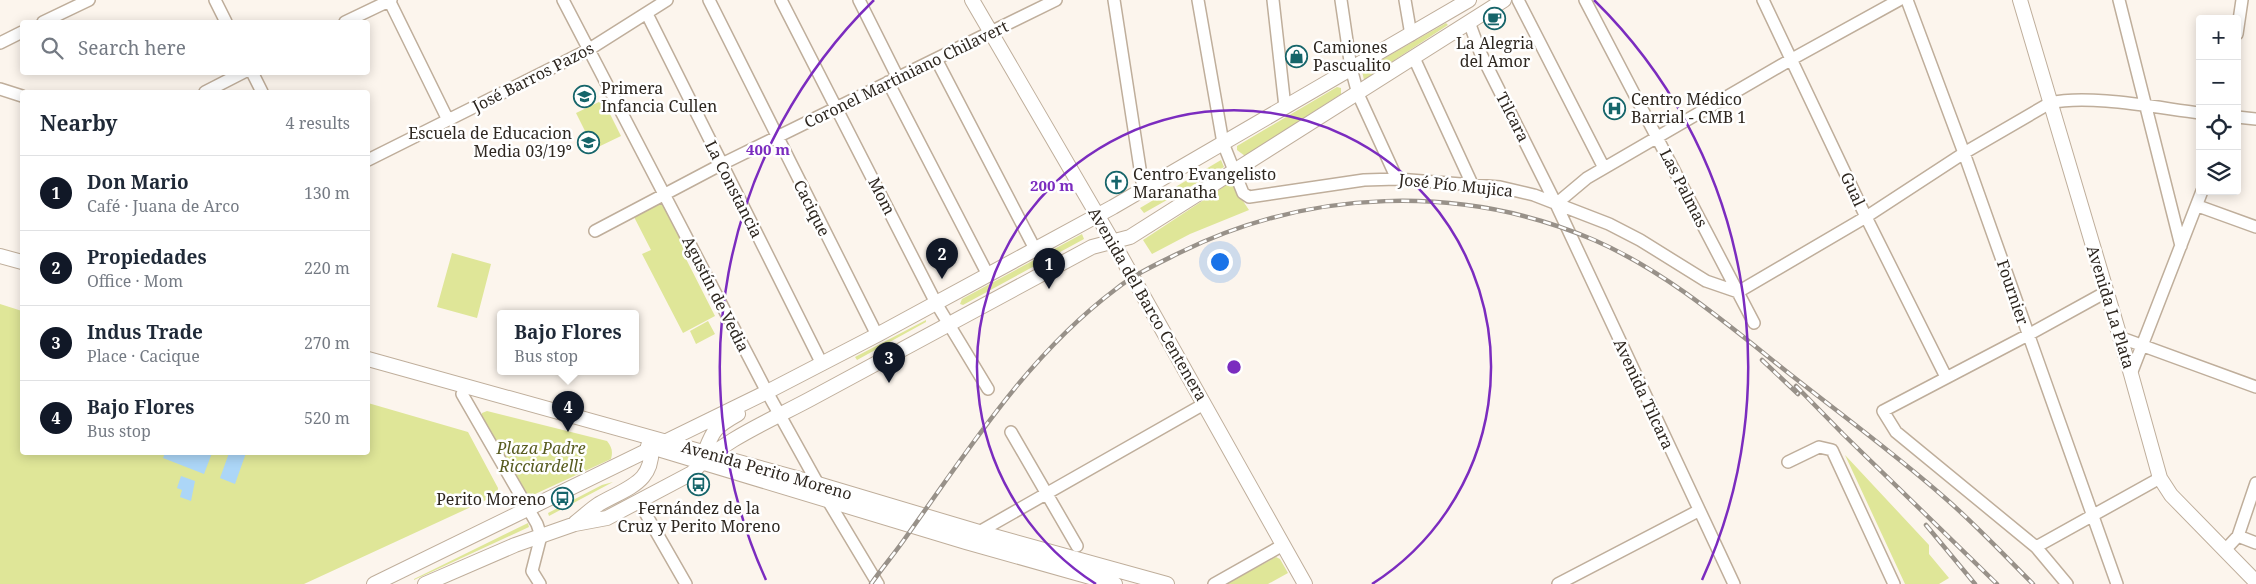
<!DOCTYPE html>
<meta charset="utf-8">
<style>
body{margin:0;font-family:"Noto Serif",serif;background:#f2f2f3;color:#1f2937}
.controls{position:absolute;right:15px;top:15px;display:grid;overflow:hidden;border-radius:5px;box-shadow:0 2px 12px #0003}
.controls button{width:45px;height:45px;display:grid;place-items:center;padding:0;border:0;border-bottom:1px solid #e0e1e3;background:#fff;color:#1f2937;font:25px sans-serif}
.you{position:absolute;left:1219px;top:261px;width:18px;height:18px;margin:-12px;border:4px solid #fff;border-radius:50%;background:#1a73e8;box-shadow:0 0 0 8px #1a73e833}
.badge{display:grid;place-items:center;width:32px;height:32px;border-radius:50%;background:#111827;color:#fff;font-size:16px;font-weight:700}
.pin{position:absolute;translate:-50% -41px;filter:drop-shadow(0 1px 2px #0008)}
.pin::after{content:'';position:absolute;top:26px;width:18px;height:15px;background:inherit;clip-path:polygon(0 0,100% 0,50% 100%)}
.popup{position:absolute;left:497px;top:310px;width:142px;height:65px;box-sizing:border-box;display:grid;place-content:center;border-radius:5px;background:#fff;filter:drop-shadow(0 1px 4px #0005);font-size:16px;white-space:nowrap;color:#747a83}
.popup b{font-size:19px;color:#1f2937}
.popup::after{content:'';position:absolute;left:50%;top:100%;margin-left:-10px;border:10px solid transparent;border-top-color:#fff}
.list{margin:0;padding:0;list-style:none}
h2{display:flex;justify-content:space-between;align-items:center;height:65px;margin:0;padding:0 20px;font-size:21px}
h2 small{font-size:16px;font-weight:400;color:#747a83}
.list li{display:grid;grid-template-columns:32px 1fr auto;gap:15px;align-items:center;box-sizing:border-box;height:75px;padding:0 20px;border-top:1px solid #e0e1e3}
.list b{display:block;font-size:19px;white-space:nowrap}
.list p{margin:0;font-size:16px;white-space:nowrap;color:#747a83}
.list em{font-size:16px;font-style:normal;color:#747a83}
.icon{flex:none;width:28px;height:28px;fill:none;stroke:currentColor;stroke-width:2;stroke-linecap:round;stroke-linejoin:round}
.map{position:relative;flex:none;width:2256px;height:584px;overflow:hidden}
.search{position:absolute;background:#fff;box-shadow:0 2px 12px #0003;left:20px;top:20px;width:350px;height:55px;display:flex;align-items:center;gap:12px;box-sizing:border-box;padding:0 18px;border-radius:5px;color:#747a83;font-size:19px}
.panel{position:absolute;background:#fff;box-shadow:0 2px 12px #0003;left:20px;top:90px;width:350px;height:365px;border-radius:5px}
.map>svg:first-child{display:block}
</style>
<div class="map">
<svg width="2256" height="584" viewBox="0 0 2256 584">
<rect width="100%" height="100%" fill="#fcf5ed"/>
<path fill="#dfe698" d="M1446,23L1448,25L1364,80L1362,71Z
M1337,87L1341,88V94L1245,156L1237,150V146Z
M603,100L621,136L594,149L576,113Z
M1221,160L1224,167L1218,171L1144,213L1140,208Z
M1228,184L1233,186L1249,210L1190,234L1152,254L1143,240Z
M664,199L689,250L683,253L715,316L683,333L642,254L651,250L633,215Z
M1082,234L1084,239L963,305L960,304L962,299Z
M452,253L491,264L477,318L437,307Z
M0,304L22,311V452H368V403L468,432L498,488L497,495L304,584H0Z
M926,320V322L857,360L855,357Z
M708,321L715,334L696,344L690,331Z
M487,411L607,441C612,447 613,452 611,459L533,495H528L482,419V413Z
M1845,455L1929,545V554L1949,578L1939,584H1905Z
M613,482L549,516L548,513L602,485Z
M528,523L529,527L414,580V579Z
M1276,557L1280,559L1288,573L1268,584H1226Z"/>
<path fill="#acd6f7" d="M165,453H212L204,474L163,458Z
M229,453H246L235,484L220,478Z
M181,476L195,481L191,501L180,497L182,490L177,488Z"/>
<g fill="none" stroke-linecap="round" stroke-linejoin="round">
<defs>
<path id="minor" d="M215,0L226,22
M389,0L448,120
M563,0L767,392L818,484L878,584
M709,0L877,335
M781,0L936,303L988,389
M859,0L898,78
M1114,0L1143,188
M1198,0L1223,143L1243,193L1249,197L1364,180L1397,179L1500,187L1534,195L1609,224L1640,240L1706,281L1738,292
M1273,0L1285,107
M1341,0L1351,68L1358,94L1397,179
M1405,0L1411,35
M1518,0L1604,168
M1585,0L1754,323
M1763,0L1866,217L1946,377
M1907,0L1964,153L2117,584
M2119,0L2181,246
M647,14L822,364
M43,22L89,0
M345,22L391,0
M1469,22L1480,52L1556,204L1734,584
M2237,34L2242,0
M0,43L22,32
M1414,58L1472,184
M936,59L1035,249
M252,72L262,92
M888,82L988,275
M0,89L22,96
M205,92L244,72
M2237,117L2256,119
M368,160L588,50L667,0
M1556,204L1587,178L1792,59L1899,0
M2198,206L2256,227
M595,231L722,164L1056,0
M1738,292L1866,217L1964,153L2050,103C2089,94 2158,108 2200,113
M2119,337L2256,387
M2131,374L2202,191
M462,394L537,524L541,536L532,571L540,584
M1011,432L1077,546
M1788,462L1819,447L1832,450L1894,584
M639,502L686,584
M979,532L1204,404
M2238,536L2256,543
M2036,547L2160,478
M2225,550L2238,536L2256,483
M1214,584L1283,545
M1558,584L1698,511
M2067,584L2036,547L1896,432L1883,411L2028,335L2106,292"/>
<path id="major" d="M972,0L1113,242L1305,584
M2020,0L2131,374L2160,478L2171,495L2256,582
M0,256L22,262
M368,359L818,484L979,532L1167,584
M648,446L966,542L1115,584
M702,459C713,432 711,429 738,414
M575,523C583,517 591,509 599,504C628,487 656,483 651,441
M374,584L767,392L877,335L1113,207L1469,0
M425,584L515,545L575,524L607,518L692,473C719,441 776,418 814,397C906,347 999,297 1092,247L1130,237L1504,0"/>
</defs>
<use href="#minor" stroke="#bfae9b" stroke-width="14"/>
<use href="#major" stroke="#bfae9b" stroke-width="16"/>
<use href="#minor" stroke="#fff" stroke-width="11"/>
<use href="#major" stroke="#fff" stroke-width="14"/>
<defs>
<path id="rail" d="M1762,360L1798,394
M1796,386L1843,434L1997,584
M1926,525L1975,584
M871,584C882,568 895,553 906,537C969,449 1028,355 1116,289C1135,274 1157,264 1179,253C1308,189 1461,183 1594,240C1665,271 1726,323 1786,371C1839,413 1894,453 1945,498C1976,525 2004,555 2033,584"/>
</defs>
<use href="#rail" stroke="#989189" stroke-width="4.5"/>
<use href="#rail" stroke="#fff" stroke-width="2.5" stroke-dasharray="8" stroke-linecap="butt"/>
</g>
<g fill="none" stroke="#7b2cbf" stroke-width="2.5">
<path d="M1096 584A257 257 0 1 1 1372 584"/>
<path d="M766 580A514 514 0 0 1 874 0M1594 0A514 514 0 0 1 1702 580"/>
</g>
<defs>
<symbol id="cafe-ring" viewBox="-11 -11 22 22"><circle r="9.5" fill="#fff" stroke="#16656a" stroke-width="1.5"/><path d="M-5.5-4.5H6V0H3Q3 3.5 0 3.5H-2.5Q-5.5 3.5-5.5 0ZM3-3.2v2h1.7v-2ZM-6 4.5H4V6H-6Z" fill="#16656a"/></symbol>
<symbol id="shop-ring" viewBox="-11 -11 22 22"><circle r="9.5" fill="#fff" stroke="#16656a" stroke-width="1.5"/><path d="M-5-2.5h2.3a2.7 3.5 0 0 1 5.4 0H5L5.5 6h-11ZM-1.5-2.5h3a1.5 2.3 0 0 0-3 0Z" fill="#16656a"/></symbol>
<symbol id="school-ring" viewBox="-11 -11 22 22"><circle r="9.5" fill="#fff" stroke="#16656a" stroke-width="1.5"/><path d="M0-5L7-2L0 1L-7-2ZM-4 1L0 2.5L4 1V4Q0 6-4 4Z" fill="#16656a"/></symbol>
<symbol id="hospital-ring" viewBox="-11 -11 22 22"><circle r="9.5" fill="#fff" stroke="#16656a" stroke-width="1.5"/><path d="M-5-5h3v3.5h4V-5h3V5h-3V1.5h-4V5h-3Z" fill="#16656a"/></symbol>
<symbol id="church-ring" viewBox="-11 -11 22 22"><circle r="9.5" fill="#fff" stroke="#16656a" stroke-width="1.5"/><path d="M-1.2-6h2.4v3.5h3.3v2.4h-3.3V6h-2.4V-.1h-3.3v-2.4h3.3Z" fill="#16656a"/></symbol>
<symbol id="bus-ring" viewBox="-11 -11 22 22"><circle r="9.5" fill="#fff" stroke="#16656a" stroke-width="1.5"/><path d="M-5-6H5V4H4V6H2V4H-2V6H-4V4H-5ZM-3.5-4V0h7V-4ZM-3.5 1.2v1.5H-2V1.2ZM2 1.2v1.5H3.5V1.2Z" fill="#16656a"/></symbol>
</defs>
<g fill-rule="evenodd">
<use href="#cafe-ring" x="1482" y="6" width="25" height="25"/>
<use href="#shop-ring" x="1284" y="44" width="25" height="25"/>
<use href="#school-ring" x="572" y="84" width="25" height="25"/>
<use href="#hospital-ring" x="1602" y="96" width="25" height="25"/>
<use href="#school-ring" x="576" y="130" width="25" height="25"/>
<use href="#church-ring" x="1104" y="170" width="25" height="25"/>
<use href="#bus-ring" x="686" y="472" width="25" height="25"/>
<use href="#bus-ring" x="550" y="486" width="25" height="25"/>
</g>
<g text-anchor="middle" stroke-width="5" stroke-linejoin="round" paint-order="stroke">
<g font-size="16" fill="#2e2720" stroke="#fff" text-anchor="start">
<text x="1495" y="49" text-anchor="middle">La Alegria<tspan x="1495" dy="18">del Amor</tspan></text>
<text x="1313" y="53">Camiones<tspan x="1313" dy="18">Pascualito</tspan></text>
<text x="601" y="94">Primera<tspan x="601" dy="18">Infancia Cullen</tspan></text>
<text x="1631" y="105">Centro Médico<tspan x="1631" dy="18">Barrial - CMB 1</tspan></text>
<text x="572" y="139" text-anchor="end">Escuela de Educacion<tspan x="572" dy="18">Media 03/19°</tspan></text>
<text x="1133" y="180">Centro Evangelisto<tspan x="1133" dy="18">Maranatha</tspan></text>
<text x="546" y="505" text-anchor="end">Perito Moreno</text>
<text x="699" y="514" text-anchor="middle">Fernández de la<tspan x="699" dy="18">Cruz y Perito Moreno</tspan></text>
</g>
<g font-size="16" fill="#2e2720" stroke="#fff">
<text transform="translate(906 74) rotate(-26)" y="6">Coronel Martiniano Chilavert</text>
<text transform="translate(533 77) rotate(-27)" y="6">José Barros Pazos</text>
<text transform="translate(1513 117) rotate(63)" y="6">Tilcara</text>
<text transform="translate(1456 185) rotate(6)" y="6">José Pío Mujica</text>
<text transform="translate(1684 188) rotate(63)" y="6">Las Palmas</text>
<text transform="translate(734 189) rotate(63)" y="6">La Constancia</text>
<text transform="translate(1853 189) rotate(65)" y="6">Gual</text>
<text transform="translate(882 196) rotate(63)" y="6">Mom</text>
<text transform="translate(812 208) rotate(63)" y="6">Cacique</text>
<text transform="translate(2013 292) rotate(71)" y="6">Fournier</text>
<text transform="translate(716 294) rotate(63)" y="6">Agustín de Vedia</text>
<text transform="translate(1148 304) rotate(60)" y="6">Avenida del Barco Centenera</text>
<text transform="translate(2111 307) rotate(73)" y="6">Avenida La Plata</text>
<text transform="translate(1644 394) rotate(65)" y="6">Avenida Tilcara</text>
<text transform="translate(767 470) rotate(16)" y="6">Avenida Perito Moreno</text>
</g>
<g font-size="16" font-style="italic" fill="#585c20" stroke="#fff">
<text x="541" y="454">Plaza Padre<tspan x="541" dy="18">Ricciardelli</tspan></text>
</g>
</g>
<circle cx="1234" cy="367" r="8" fill="#7b2cbf" stroke="#fff" stroke-width="2.5"/>
<g font-size="15" text-anchor="middle" font-weight="bold" fill="#7b2cbf" stroke="#fff" stroke-width="5" stroke-linejoin="round" paint-order="stroke">
<text x="768" y="155">400 m</text>
<text x="1052" y="191">200 m</text>
</g>
</svg>
<div class="controls">
<button>+</button>
<button>−</button>
<button><svg class="icon" aria-label="locate" viewBox="0 0 24 24"><circle cx="12" cy="12" r="6"/><path d="M12 2v4M12 18v4M2 12h4M18 12h4"/></svg></button>
<button><svg class="icon" aria-label="layers" viewBox="0 0 24 24"><path d="M12 4l9 5-9 5-9-5zM3 14l9 5 9-5"/></svg></button>
</div>
<div class="you"></div>
<div class="pin badge" style="left:1049px;top:289px">1</div>
<div class="pin badge" style="left:942px;top:279px">2</div>
<div class="pin badge" style="left:889px;top:383px">3</div>
<div class="pin badge" style="left:568px;top:432px">4</div>
<div class="popup"><b>Bajo Flores</b>Bus stop</div>
<div class="search"><svg class="icon" aria-label="search" viewBox="0 0 24 24"><circle cx="10" cy="10" r="6"/><path d="M15 15l6 6"/></svg>Search here</div>
<section class="panel">
<h2>Nearby<small>4 results</small></h2>
<ul class="list">
<li><span class="badge">1</span><div><b>Don Mario</b><p>Café · Juana de Arco</p></div><em>130 m</em></li>
<li><span class="badge">2</span><div><b>Propiedades</b><p>Office · Mom</p></div><em>220 m</em></li>
<li><span class="badge">3</span><div><b>Indus Trade</b><p>Place · Cacique</p></div><em>270 m</em></li>
<li><span class="badge">4</span><div><b>Bajo Flores</b><p>Bus stop</p></div><em>520 m</em></li>
</ul>
</section>
</div>
